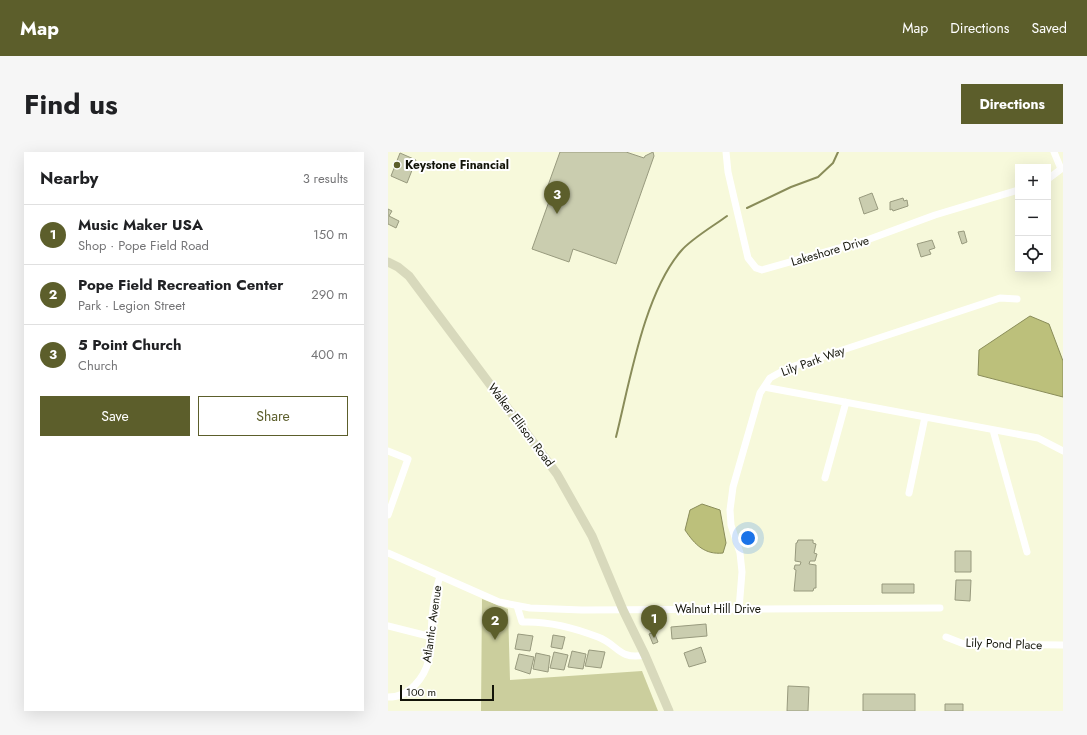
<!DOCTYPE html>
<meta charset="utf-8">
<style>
body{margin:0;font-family:Jost,sans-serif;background:#f6f6f6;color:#202124}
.controls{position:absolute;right:12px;top:12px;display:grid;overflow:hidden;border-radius:0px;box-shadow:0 4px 16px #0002}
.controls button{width:36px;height:36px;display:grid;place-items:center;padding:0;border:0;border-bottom:1px solid #e0e0e0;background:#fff;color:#202124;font:20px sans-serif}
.scale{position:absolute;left:12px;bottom:10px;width:94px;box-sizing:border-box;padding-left:4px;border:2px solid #131409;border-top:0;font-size:11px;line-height:14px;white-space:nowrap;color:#131409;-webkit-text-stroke:3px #fff;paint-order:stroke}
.you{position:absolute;left:360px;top:386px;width:14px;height:14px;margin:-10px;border:3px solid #fff;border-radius:50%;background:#1a73e8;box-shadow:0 0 0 6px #1a73e833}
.badge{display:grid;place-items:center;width:26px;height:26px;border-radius:50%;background:#5c5e2b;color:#fff;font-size:13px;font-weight:700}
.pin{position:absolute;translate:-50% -33px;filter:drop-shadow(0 1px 2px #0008)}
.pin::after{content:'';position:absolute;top:21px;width:14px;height:12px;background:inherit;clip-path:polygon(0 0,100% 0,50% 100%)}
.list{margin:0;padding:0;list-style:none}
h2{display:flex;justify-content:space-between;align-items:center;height:52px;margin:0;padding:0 16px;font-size:17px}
h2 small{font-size:13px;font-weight:400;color:#757577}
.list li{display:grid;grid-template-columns:26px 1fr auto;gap:12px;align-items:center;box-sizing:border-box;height:60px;padding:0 16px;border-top:1px solid #e0e0e0}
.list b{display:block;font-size:15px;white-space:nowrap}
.list p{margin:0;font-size:13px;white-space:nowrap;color:#757577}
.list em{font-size:13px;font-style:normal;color:#757577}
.actions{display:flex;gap:8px;padding:12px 16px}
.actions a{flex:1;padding:9px 0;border:1px solid #5c5e2b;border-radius:0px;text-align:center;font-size:14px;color:#5c5e2b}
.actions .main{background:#5c5e2b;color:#fff}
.icon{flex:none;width:22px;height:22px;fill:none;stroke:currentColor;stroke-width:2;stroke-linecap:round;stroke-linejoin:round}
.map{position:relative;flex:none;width:675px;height:559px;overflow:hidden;border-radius:0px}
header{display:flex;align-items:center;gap:24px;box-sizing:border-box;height:56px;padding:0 20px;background:#5c5e2b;color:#fff}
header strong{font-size:19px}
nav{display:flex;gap:22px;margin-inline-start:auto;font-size:14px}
.intro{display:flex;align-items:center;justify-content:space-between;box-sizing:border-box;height:96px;padding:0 24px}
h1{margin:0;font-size:28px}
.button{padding:10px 18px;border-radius:0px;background:#5c5e2b;color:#fff;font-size:14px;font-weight:700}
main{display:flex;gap:24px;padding:0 24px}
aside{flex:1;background:#fff;border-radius:0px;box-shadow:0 4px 16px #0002}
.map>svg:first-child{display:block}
</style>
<header>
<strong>Map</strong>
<nav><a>Map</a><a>Directions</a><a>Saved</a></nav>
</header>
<div class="intro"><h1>Find us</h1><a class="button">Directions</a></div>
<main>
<aside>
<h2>Nearby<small>3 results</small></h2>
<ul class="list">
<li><span class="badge">1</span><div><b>Music Maker USA</b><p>Shop · Pope Field Road</p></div><em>150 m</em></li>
<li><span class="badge">2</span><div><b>Pope Field Recreation Center</b><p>Park · Legion Street</p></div><em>290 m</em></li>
<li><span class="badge">3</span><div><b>5 Point Church</b><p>Church</p></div><em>400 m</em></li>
</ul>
<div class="actions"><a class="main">Save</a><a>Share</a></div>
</aside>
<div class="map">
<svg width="675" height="559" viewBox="0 0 675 559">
<rect width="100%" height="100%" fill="#f7f9db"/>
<path fill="#cbce9d" d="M94,447L120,457L122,528L254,519L270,559H93Z"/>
<path fill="#bcc07b" stroke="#898c59" d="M642,164L661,172L675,209V245L590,223L591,198Z
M314,352L332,358L338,391L335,401C317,403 307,393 297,378L302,358Z"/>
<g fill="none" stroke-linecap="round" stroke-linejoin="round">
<path stroke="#898c59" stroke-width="2" d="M359,56L403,35L430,25L445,11L450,0
M228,285C242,229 256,142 293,99C303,87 327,73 339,64"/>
</g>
<path fill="#cacdaf" stroke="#989a7e" d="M172,0H238L256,6L257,4L265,0L266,4L228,112L185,97L181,110L144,97L164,41L158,39Z
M12,1L28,8L19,31L3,24Z
M484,41L490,57L476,62L471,46Z
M515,46L516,49L519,48L520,54L505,59L504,57L502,58V50Z
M0,57L4,59L1,64L11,69L8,76L0,72Z
M576,79L579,90L574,92L570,80Z
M544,88L547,96L541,98L543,102L533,105L529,92Z
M410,388H425V391L428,392L426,401L429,402L427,409H422L421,412L428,413V436H426L425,439H406L408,418L406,417L407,413H412L413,410L407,409L408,391H409Z
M567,399H583V420H567Z
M568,428H583L582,449L567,448Z
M494,432H526V441H494Z
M318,472L319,484L284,487L283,475Z
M266,480L270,490L265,492L261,482Z
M130,482L145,484L142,499L127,497Z
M165,483L177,485L174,497L163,495Z
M313,495L318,510L301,515L296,501Z
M201,498L217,500L213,516L197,514Z
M184,499L198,502L195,517L180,515Z
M166,500L180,503L176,518L162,516Z
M148,501L162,504L160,520L145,517Z
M131,502L146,505L142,522L127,517Z
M400,534L421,535L420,559H399Z
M475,542H527V559H475Z
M557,552H575V559H557Z"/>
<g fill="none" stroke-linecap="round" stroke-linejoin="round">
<path stroke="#fff" stroke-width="7" d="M338,0L340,20L360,106L368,116L374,118L479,88L547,63L630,38
M660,27L673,17L666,0
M376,235L650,286L675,299
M605,278L639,400
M0,299L20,307L0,363
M437,326L458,250
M521,341L537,265
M0,401L111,450L142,456L194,458L552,456
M129,454L134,470C158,469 187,476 210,485C231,493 230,508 257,503
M351,457L354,420L352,401L343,373L342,358L345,335L372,241L382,226L400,216L612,146L629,147
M0,474L44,485
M558,485L576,492L675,493
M0,545C12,545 19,541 27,533C46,513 42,492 44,466C45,452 48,437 52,424"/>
<path stroke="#d8d9bc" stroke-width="9" d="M0,110L10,115L21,124L169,322L204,384L235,458L257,503L281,559"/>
</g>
<circle fill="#5c5e2b" stroke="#fff" stroke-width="1.5" cx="9" cy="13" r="4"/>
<g text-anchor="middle" stroke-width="4" stroke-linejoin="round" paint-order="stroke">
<g font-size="12" font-weight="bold" fill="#131409" stroke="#fff" text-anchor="start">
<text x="17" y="17">Keystone Financial</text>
</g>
<g font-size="12" fill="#131409" stroke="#fff">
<text transform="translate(442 99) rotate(-16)" y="4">Lakeshore Drive</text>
<text transform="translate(425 209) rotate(-20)" y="4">Lily Park Way</text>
<text transform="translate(133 273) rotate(53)" y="4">Walker Ellison Road</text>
<text x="330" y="461">Walnut Hill Drive</text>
<text transform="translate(44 472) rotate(-82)" y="4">Atlantic Avenue</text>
<text transform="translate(616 492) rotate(2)" y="4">Lily Pond Place</text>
</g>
</g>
</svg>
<div class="controls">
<button>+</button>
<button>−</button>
<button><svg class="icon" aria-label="locate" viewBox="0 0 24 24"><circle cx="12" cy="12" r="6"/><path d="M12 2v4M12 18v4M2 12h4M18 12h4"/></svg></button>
</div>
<div class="scale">100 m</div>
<div class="you"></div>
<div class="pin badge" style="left:266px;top:486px">1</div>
<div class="pin badge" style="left:107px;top:488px">2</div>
<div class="pin badge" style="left:169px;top:62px">3</div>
</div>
</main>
